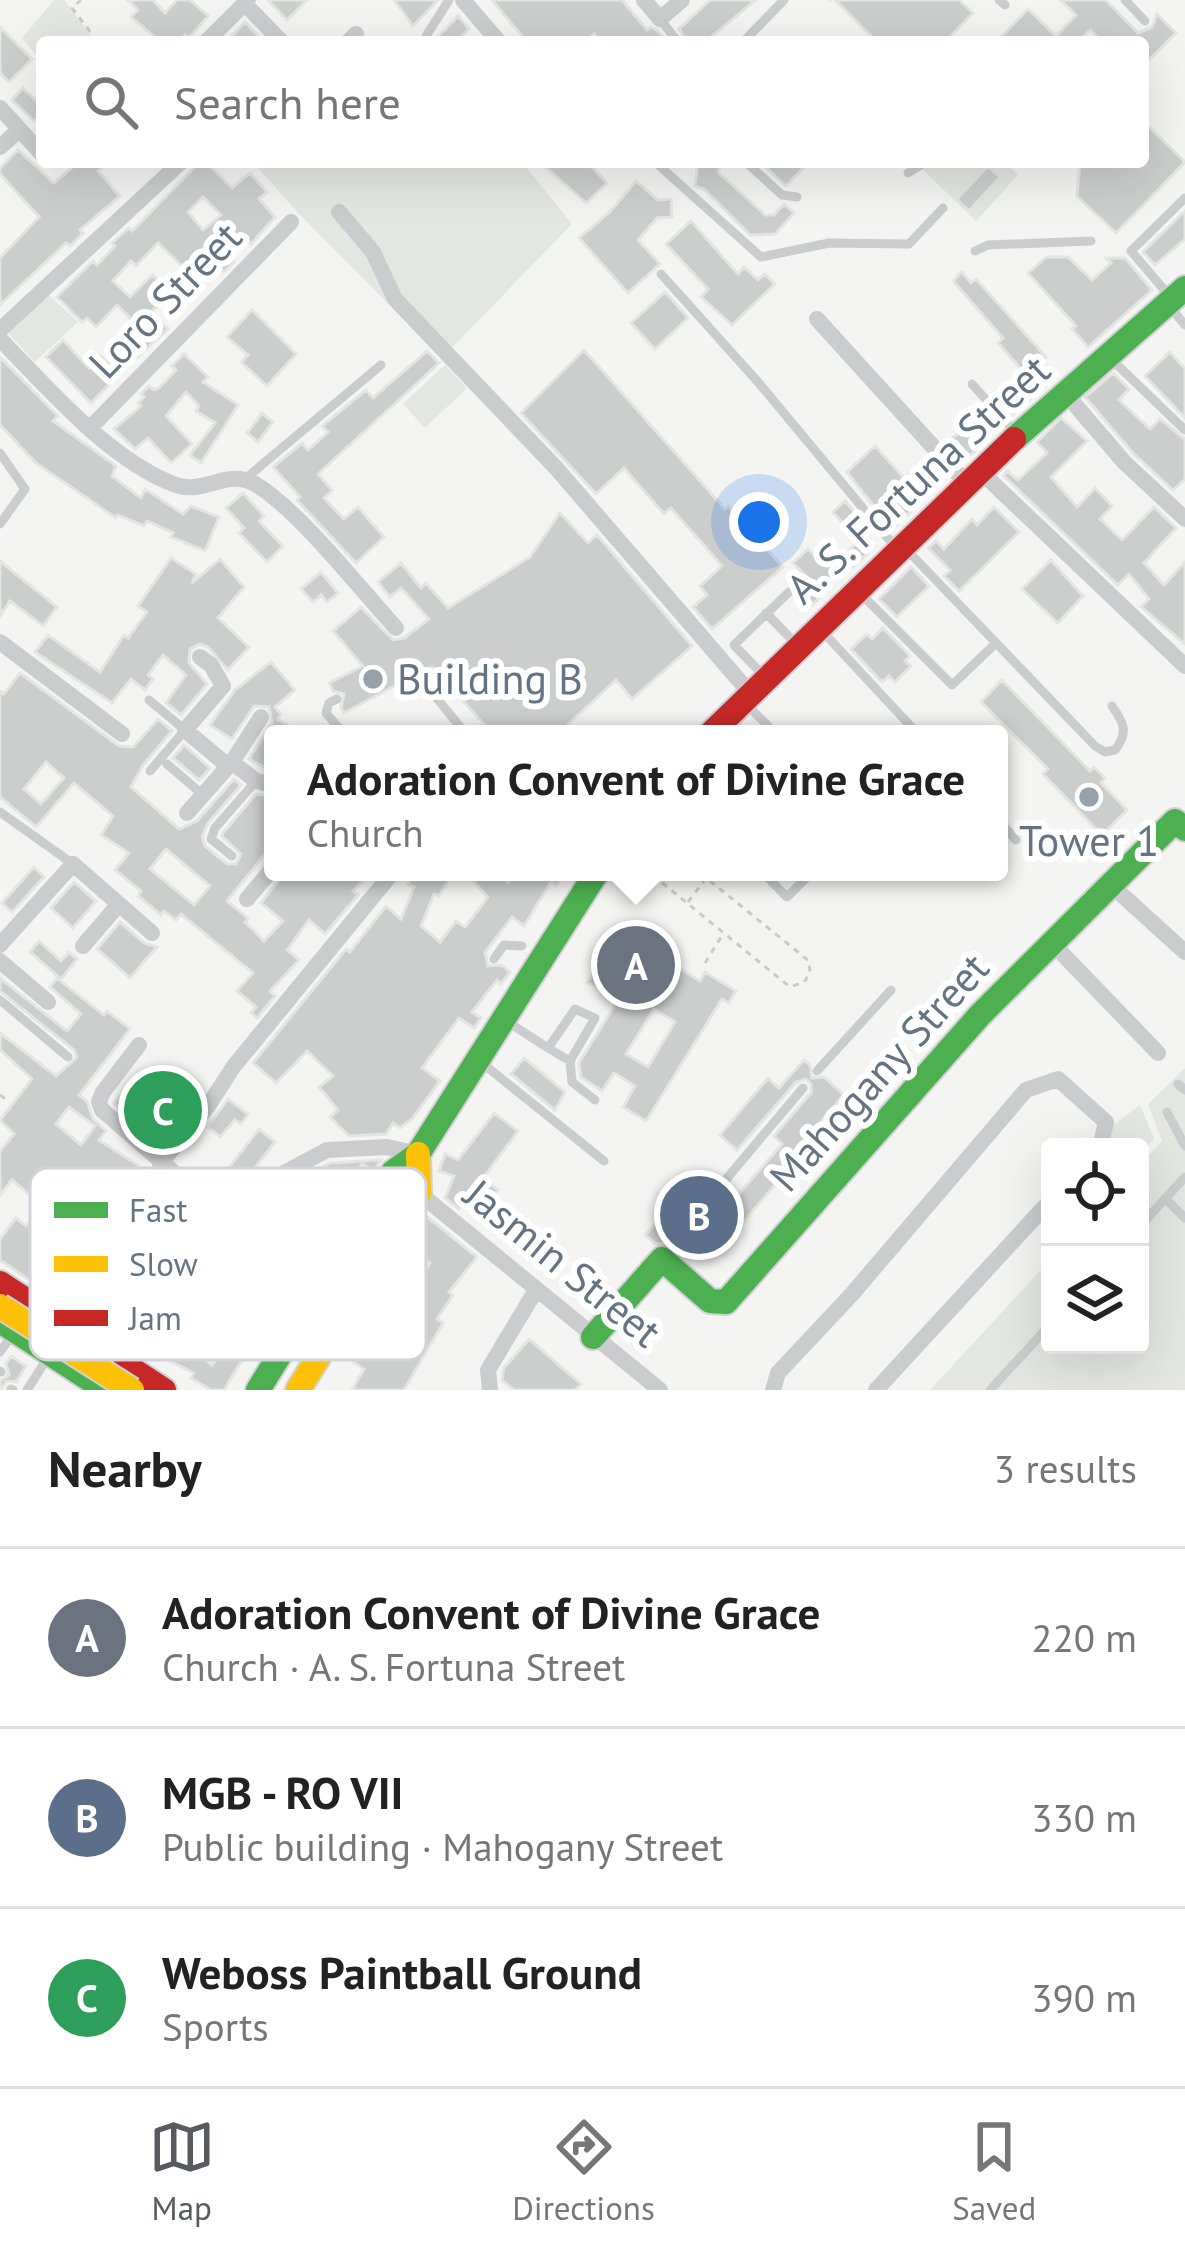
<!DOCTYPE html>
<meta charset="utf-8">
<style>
body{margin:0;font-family:"PT Sans",sans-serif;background:#f6f6f6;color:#222}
.controls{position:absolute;right:36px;bottom:36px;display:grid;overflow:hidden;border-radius:12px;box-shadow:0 12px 48px #0002}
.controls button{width:108px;height:108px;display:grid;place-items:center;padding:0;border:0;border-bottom:3px solid #e0e0e0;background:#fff;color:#222;font:60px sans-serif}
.you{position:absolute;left:759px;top:522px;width:42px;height:42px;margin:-30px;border:9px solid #fff;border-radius:50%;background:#1a73e8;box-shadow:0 0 0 18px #1a73e833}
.badge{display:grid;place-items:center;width:78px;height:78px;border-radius:50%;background:#575b5f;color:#fff;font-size:39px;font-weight:700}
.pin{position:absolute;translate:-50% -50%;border:6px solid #fff;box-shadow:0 3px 12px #0006}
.popup{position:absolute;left:264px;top:725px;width:744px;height:156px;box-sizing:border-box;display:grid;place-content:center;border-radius:12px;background:#fff;filter:drop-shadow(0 3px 9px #0005);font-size:39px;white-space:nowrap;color:#767676}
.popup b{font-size:45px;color:#222}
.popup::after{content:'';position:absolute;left:50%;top:100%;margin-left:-24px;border:24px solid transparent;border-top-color:#fff}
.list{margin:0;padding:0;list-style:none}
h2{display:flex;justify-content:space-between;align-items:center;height:156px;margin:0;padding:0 48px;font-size:51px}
h2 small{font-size:39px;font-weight:400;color:#767676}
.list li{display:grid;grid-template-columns:78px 1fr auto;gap:36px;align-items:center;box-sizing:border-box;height:180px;padding:0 48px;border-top:3px solid #e0e0e0}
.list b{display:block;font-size:45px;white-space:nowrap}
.list p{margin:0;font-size:39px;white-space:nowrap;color:#767676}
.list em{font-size:39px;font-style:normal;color:#767676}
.icon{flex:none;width:66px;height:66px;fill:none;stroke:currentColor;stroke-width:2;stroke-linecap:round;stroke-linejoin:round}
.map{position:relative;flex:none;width:1185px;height:1390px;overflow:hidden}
.search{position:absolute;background:#fff;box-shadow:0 12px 48px #0002;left:36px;right:36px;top:36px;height:132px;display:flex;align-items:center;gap:30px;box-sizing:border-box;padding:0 42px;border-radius:12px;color:#767676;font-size:45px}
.sheet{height:696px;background:#fff}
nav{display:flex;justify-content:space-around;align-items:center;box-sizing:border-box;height:168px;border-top:3px solid #e0e0e0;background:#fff;font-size:33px;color:#767676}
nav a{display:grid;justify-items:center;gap:6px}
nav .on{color:#575b5f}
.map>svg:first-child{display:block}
</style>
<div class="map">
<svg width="1185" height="1390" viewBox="0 0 1185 1390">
<rect width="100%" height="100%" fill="#f4f5f3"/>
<path fill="#e4e7e1" d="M54,0H64L96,42H42V62L22,38Z
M253,162H522L572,224L442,358L299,214Z
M915,162H1005L1018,175L976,221Z
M48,294L78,322L35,362L9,334L10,328Z
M445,365L467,388L425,428L403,404Z
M1185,1068V1390H930L1050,1260V1345H1140V1165L1162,1141L1148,1104Z
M1140,1105L1154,1139L1140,1154V1147H1108L1110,1127Z"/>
<path fill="#cccece" stroke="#e4e4e3" stroke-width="3" fill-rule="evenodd" d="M128,0H153L165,13L177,0H190L208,16L189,38L185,35L179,42H161L131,17L138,10Z
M268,0H307L287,20Z
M394,0H438L413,26Z
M492,0H622L647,30L651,27L658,31L667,42H601L594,34L584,42H527Z
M710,0H756L705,42H687L679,29Z
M835,0H959L973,13L945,42H877Z
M1060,0H1106L1138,33L1152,27L1157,14L1176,33L1143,66V42H1102L1090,30L1078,42H996L1028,9L1056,36L1076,15Z
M458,16L469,29L456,42H433Z
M245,22L264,42H238L232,36Z
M0,27L32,59L9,82L0,73Z
M23,88L42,106V113L34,121L12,100Z
M1143,121L1185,162L1116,233L1077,196L1080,162H1143Z
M18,150L54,183L78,162H108L98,171L120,196L80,230L83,233L70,246L66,243L0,305V258L39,217L0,174V168Z
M200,162H206L232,188L250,173L267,192L259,199L275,217L251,244L244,236L226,253L234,262L224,272L215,262L196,279L158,243L136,266L131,261L113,281L130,297L152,275L172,291L150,313L168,329L136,358L120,343L133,321L117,305L96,327L87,318L82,322L57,297L93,261L97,265L115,246L112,243L129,228L132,231ZM203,197L221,215L203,230L188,212Z
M540,162H587L607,183L586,203Z
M698,162H720L719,173L765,215H774L784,204L794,213L775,234L750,235L704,189L695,186Z
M760,162H809L786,186Z
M988,166L1000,177L969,211L957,199Z
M636,181L658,200L671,199L672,217L657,218L638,240L660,264L628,293L579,238L611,211Z
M1185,211V239L1155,265L1143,252Z
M691,221L738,274L744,267L758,280L765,274L775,284L732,325L701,297L708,289L666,244Z
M1046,257H1068L1092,280L1111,263L1106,258H1125L1152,290L1088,347L1072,329L1076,326L1028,273Z
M962,272L971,283L976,279L1046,357L1026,375L998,343L1003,338L953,281Z
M665,292L688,318L655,349L631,323Z
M252,310L296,354L267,386L241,362L248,355L227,337Z
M63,340L89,368L101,356L119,374L91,403L46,357Z
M584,350L725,509L728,506L783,567L712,629L693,607L707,595L700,586L722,566L671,508L664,514L624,468L596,494L521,413Z
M427,351L439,363L318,474L332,490L324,498L344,519L358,507L384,537L356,563L297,500L300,497L273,467L302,443L308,450L328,432L322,426L366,390L373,398Z
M1170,352L1185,369V418L1145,376Z
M184,354L208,377L203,382L238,405L201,463L190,455L215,423L196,411L199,406L186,392L166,416L192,444L171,463L148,438L135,449L114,429L141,406L138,403L144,397L141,394L149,386L154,390L159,388L176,370L172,366Z
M0,357L58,416L53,421L116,466L112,476L141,498L145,489L183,514L191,506L219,517L205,551L171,537L173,533L147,521L144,526L118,515L116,518L36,463L0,425Z
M1113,373L1129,389L1119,400L1150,429L1160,419L1185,439V479L1173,490L1133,453L1085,397Z
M1015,383L1029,400L1012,415L997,399Z
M262,413L273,422L258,442L247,433Z
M1061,418L1087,441L1051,477L1077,507L1095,488L1112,506L1100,519L1122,540L1154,507L1176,528L1144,563L1164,585L1185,562V644L1141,607L1149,599L1129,574L1118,585L1004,476L1007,471L1018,480L1047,453L1037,442Z
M979,420L990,437L968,457L957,448L954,451L946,442Z
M875,446L904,478L927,459L945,479L892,529L847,472Z
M243,493L264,516L259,521L283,546L267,562L239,533L244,528L226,508Z
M845,501L870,531L859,541L833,512Z
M994,507L1019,532L959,591L944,576L950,570L928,548L936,541L944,549L972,519L977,525Z
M560,513L588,543L597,535L692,646L632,699L616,680L564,728L570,734H493L432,667L425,670L417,665L409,670V678L344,713L341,707L344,694L333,691L329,683L363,666L333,631L361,607L393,640L404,638L429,619L401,588L390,597L378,582L401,563L421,588L426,583L448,608L530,557Z
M858,542L868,553L853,567L843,556Z
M808,549L819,560L822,556L837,572L816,593L820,597L810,607L798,594L810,580L793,563Z
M171,558L196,574L192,583L220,559L244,587L218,618L249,647L228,670L208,647L200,644L190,649L189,663L207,684L181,715L166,703L186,675L163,655L148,675L153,679L145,690L131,679L112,703L35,652L48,635L100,672L124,635L128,638L147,612L138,606Z
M1051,560L1083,596L1058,623L1022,589Z
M0,561L57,607L43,626L10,601L0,616Z
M911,567L929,586L897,617L879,599Z
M321,572L338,593L327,602L321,595L313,602L301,589Z
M883,628L910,656L905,661L911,666L895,682L889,676L882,682L851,649L867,634L872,639Z
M271,662L295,690L275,707L281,714L278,719L300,734H273V772L249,759L272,723L269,707L254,706L232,739L210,725L235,690Z
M20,673L119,746L133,747L158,719L172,731L143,765L131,787L179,829L197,821L234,779L241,785L208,823L202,837L205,846L227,864H236L241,854L222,836L223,833L256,794L273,797V844L227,901L248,918L245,922L264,941L283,921L261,903L285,872H370L353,891L358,895L325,934L309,920L287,950L299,960L270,991L275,996L257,1018L251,1013L256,1007L237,991L253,973L181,914L176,920L164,911L161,915L138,896L141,891L115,870L129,853L101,835L113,816L74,783L36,827L0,797V691L4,694ZM46,762L64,778L41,804L24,789ZM166,849L210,886L194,905L150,869Z
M1002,680L1090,771L1094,767L1105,778L1101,783L1127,810L1102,835L1043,774L1048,769L981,702Z
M184,745L210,768L199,780L173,758Z
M34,867L44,877L12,912L2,903Z
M414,872H453L439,896L434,894L421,926L440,942L456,921L465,927L488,897L465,872H496L508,882L516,872H565L556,886L551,882L524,926L512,917L485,952L488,966L501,965L510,972L501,984L497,980L472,1012L481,1018L474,1028L459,1018L422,1068L440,1081L412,1119L400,1128L393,1123L386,1134L349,1136L330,1117L338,1110L319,1087L333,1076L307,1051L276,1083L253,1063L346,949L350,952L386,906L401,919L414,887L408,885Z
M74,882L96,901L73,928L51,908Z
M120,922L144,943L157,947L130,978L97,949Z
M623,926L645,956L649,950L700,981L705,972L736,991L729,1003L722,999L646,1121L623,1107L635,1086L614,1073L602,1091L581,1077L579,1063L623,992L587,983ZM654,1009L675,1022L648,1067L626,1054Z
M39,941L61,961L69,952L77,959L61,979L30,952Z
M0,978L67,1031L81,1014L50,987L57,978L104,1015L107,1011L130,1029L79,1095L87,1101L93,1119L106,1131L99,1140L149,1172L141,1181L159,1196L168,1184L182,1196L172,1209L194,1227L203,1216L218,1228L204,1246L192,1236L178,1253L184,1258L171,1275L152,1262L138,1267V1280L160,1302L132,1281L124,1292L101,1273L85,1295L131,1330L122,1343L0,1260V1239L16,1218L26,1226L43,1206L12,1180L0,1195V1151L14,1134L0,1120L32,1079L0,1050V1033L56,1076L77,1057L74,1050L0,991ZM69,1107L95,1126L81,1145L56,1124ZM128,1188L142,1200L99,1258L89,1266L72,1253L99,1216L102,1218Z
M524,1058L565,1092L555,1110L511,1074Z
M804,1060L810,1065L812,1078L824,1077L844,1095L781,1167L786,1172L734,1233L712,1214V1202L703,1199L664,1243L656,1244L645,1235L699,1174L710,1184V1196L717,1199L724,1196L732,1202L782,1144L774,1136L811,1093V1084L806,1079L796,1082L737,1150L720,1135L768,1078L779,1088Z
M140,1072L152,1083L127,1113L114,1103Z
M228,1099L248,1114L241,1124L235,1120L220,1137L208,1127Z
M494,1113L518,1131L483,1178L498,1190L478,1214L464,1203L459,1209L445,1198L454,1176L439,1171L445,1154L458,1160Z
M259,1129L275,1142L240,1187L248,1194L237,1208L213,1188Z
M381,1160L374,1171L362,1164L313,1239L320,1244L272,1300L282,1308L265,1331L272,1336L263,1351L251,1345L224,1390H211L191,1378L194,1373L170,1361L179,1342L212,1365L223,1350L189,1324L208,1292L205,1290L288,1185L330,1163Z
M426,1216L477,1257L449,1292L453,1295L437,1319L443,1323L404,1390H352L364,1369L353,1362L373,1330L386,1338L430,1263L406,1245Z
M529,1339L581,1384L575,1390H514L502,1380L504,1368Z
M11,1356L26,1366L16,1382L7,1381L0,1390V1381L9,1375L6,1364Z"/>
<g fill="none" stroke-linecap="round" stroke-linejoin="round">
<defs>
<path id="fast" d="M1014,439L1185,288
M0,1321L106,1390
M593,1337L662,1259L710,1301L726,1302L980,1015L1175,821L1185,829
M258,1390L393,1172L418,1154L597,872"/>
<path id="slow" d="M298,1390L419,1193L418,1154"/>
<path id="jam" d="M710,734L1014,439
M0,1283L164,1390"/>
</defs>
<use href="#fast" stroke="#d0d1d1" stroke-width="28"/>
<use href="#slow" stroke="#d0d1d1" stroke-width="28"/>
<use href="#jam" stroke="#d0d1d1" stroke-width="28"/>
<path stroke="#c9cac9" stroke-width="3" stroke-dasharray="6 6" stroke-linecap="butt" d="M81,0L72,8L98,42
M830,0H831
M852,535L868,551
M659,872L660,881L790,987L804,982L810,973L809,961L699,872
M688,902L704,881
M705,963L723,934
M0,1095L10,1102"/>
<path stroke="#cacccd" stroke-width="9" d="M999,0L1005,5
M1125,0L1145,21
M660,19L678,42
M426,36L449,0
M743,42L784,0
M655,162L761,257L829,243L909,244L943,208
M746,162L782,195L797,197
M908,173L926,162
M975,251L988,245L1091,241
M661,274L758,382L896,548
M1172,299L1131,251L1185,198
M1170,307L1185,325
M1111,359L1185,430
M972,384L1017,434
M0,453L25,489L0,524
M245,479L381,365
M906,549L1095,746L1105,752L1115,750C1129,732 1124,723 1112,706
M858,591L952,685L996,643
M766,613L798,646
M822,631L918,734
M417,674L466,734
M765,677L734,645L789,592
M337,699L329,703L326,713L338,727
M149,700L185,730L150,771
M746,704L776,734
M167,764L203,795
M0,812L73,864
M999,821L1016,840
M232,856L211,839L215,828L256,781
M762,872L787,897L812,872
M494,959L504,945L522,946
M0,1000L68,1057
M503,1019L548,1048L575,1009L595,1018L570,1061
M548,1048L570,1061L572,1082L595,1100
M482,1063L604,1161
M817,1071L891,990
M1178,1084L1185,1090
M1167,1112L1185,1146
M717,1190L803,1088
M1166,1199L1185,1218
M1140,1226L1185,1177
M662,1259L705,1208
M0,1352L15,1331
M0,1371L1,1372
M11,1389L13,1390
M27,1390L50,1354
M990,1390L1050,1325"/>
<path stroke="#cacccd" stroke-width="16" d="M463,0L499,42
M644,0L660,19L682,0
M245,4L282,42
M206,42L248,0
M348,42L356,34
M0,108L42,154
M0,147L19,130
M339,212L373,252L395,299L557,469L750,693
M817,319L967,484
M0,330L181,162
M0,339C48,388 110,461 176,485C204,495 228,468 255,484C300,511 359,588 396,628
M1065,393L1124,462L1185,519
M91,427L291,222
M980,471L1185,666
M0,642L122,734
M200,657L211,665L223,686L185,730L228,766
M232,762L256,781L273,785
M187,813L232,762L261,717
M1110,884L1185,952
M247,899L273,868
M1051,942L1158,1053
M0,945L73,864L152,933
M83,946L119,904
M0,961L48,1002
M139,1045L103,1092L99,1102L102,1110L238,1228
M160,1164L208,1106L234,1066L389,877L383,872
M419,1193L660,1390
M149,1274L181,1299
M121,1375L280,1175L327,1150L387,1147L418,1154
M490,1390L488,1370L536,1290
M773,1390L778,1373L852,1294L1026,1090L1058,1079L1106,1122L1100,1147
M876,1390L1050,1201"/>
<use href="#fast" stroke="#4caf50" stroke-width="24"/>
<use href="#slow" stroke="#ffc107" stroke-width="24"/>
<use href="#jam" stroke="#c62828" stroke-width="24"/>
<defs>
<path id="slow-bridge" d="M0,1306L132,1390"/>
</defs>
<use href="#slow-bridge" stroke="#d0d1d1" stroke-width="28" stroke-linecap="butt"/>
<use href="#slow-bridge" stroke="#ffc107" stroke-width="24"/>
</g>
<g fill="#97a1aa" stroke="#fff" stroke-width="4.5">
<circle cx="373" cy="679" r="12"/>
<circle cx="1089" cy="797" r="12"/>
</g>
<g text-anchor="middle" stroke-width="12" stroke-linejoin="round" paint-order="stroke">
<g font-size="42" fill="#657482" stroke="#fff">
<text transform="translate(165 300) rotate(-46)" y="15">Loro Street</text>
<text transform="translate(918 479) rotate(-43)" y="15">A. S. Fortuna Street</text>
<text transform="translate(879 1072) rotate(-48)" y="15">Mahogany Street</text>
<text transform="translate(563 1263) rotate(39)" y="15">Jasmin Street</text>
</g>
<g font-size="42" fill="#657482" stroke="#fff" text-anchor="start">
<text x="397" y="694">Building B</text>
<text x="1089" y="856" text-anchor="middle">Tower 1</text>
</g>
</g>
<rect x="30" y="1168" width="396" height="192" rx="18" fill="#fff" stroke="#d1d5da" stroke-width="3"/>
<rect x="54" y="1202" width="54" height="16" fill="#4caf50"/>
<rect x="54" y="1256" width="54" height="16" fill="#ffc107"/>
<rect x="54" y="1310" width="54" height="16" fill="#c62828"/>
<g font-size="33" fill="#657482">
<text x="129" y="1222">Fast</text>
<text x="129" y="1276">Slow</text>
<text x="129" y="1330">Jam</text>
</g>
</svg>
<div class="controls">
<button><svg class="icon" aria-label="locate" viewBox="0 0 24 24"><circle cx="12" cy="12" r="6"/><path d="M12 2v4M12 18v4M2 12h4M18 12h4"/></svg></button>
<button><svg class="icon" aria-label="layers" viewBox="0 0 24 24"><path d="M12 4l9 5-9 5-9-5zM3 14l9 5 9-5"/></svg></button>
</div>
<div class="you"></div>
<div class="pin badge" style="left:636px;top:965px;background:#6b7280">A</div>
<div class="popup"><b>Adoration Convent of Divine Grace</b>Church</div>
<div class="pin badge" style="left:699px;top:1215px;background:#5c6f8a">B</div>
<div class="pin badge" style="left:163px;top:1110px;background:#2e9e5b">C</div>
<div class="search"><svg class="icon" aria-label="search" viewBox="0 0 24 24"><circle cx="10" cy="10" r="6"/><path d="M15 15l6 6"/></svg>Search here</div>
</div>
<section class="sheet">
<h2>Nearby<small>3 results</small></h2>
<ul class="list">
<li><span class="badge" style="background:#6b7280">A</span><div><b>Adoration Convent of Divine Grace</b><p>Church · A. S. Fortuna Street</p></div><em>220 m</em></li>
<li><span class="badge" style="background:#5c6f8a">B</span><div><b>MGB - RO VII</b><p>Public building · Mahogany Street</p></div><em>330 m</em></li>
<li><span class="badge" style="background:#2e9e5b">C</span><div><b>Weboss Paintball Ground</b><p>Sports</p></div><em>390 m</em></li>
</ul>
</section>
<nav>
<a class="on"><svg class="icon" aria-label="map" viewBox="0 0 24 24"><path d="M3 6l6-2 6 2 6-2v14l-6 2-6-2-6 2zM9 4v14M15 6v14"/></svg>Map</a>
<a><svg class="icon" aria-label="directions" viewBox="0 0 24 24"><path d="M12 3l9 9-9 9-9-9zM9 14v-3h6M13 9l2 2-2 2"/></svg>Directions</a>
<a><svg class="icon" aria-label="saved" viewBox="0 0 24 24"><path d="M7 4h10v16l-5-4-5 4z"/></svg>Saved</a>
</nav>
